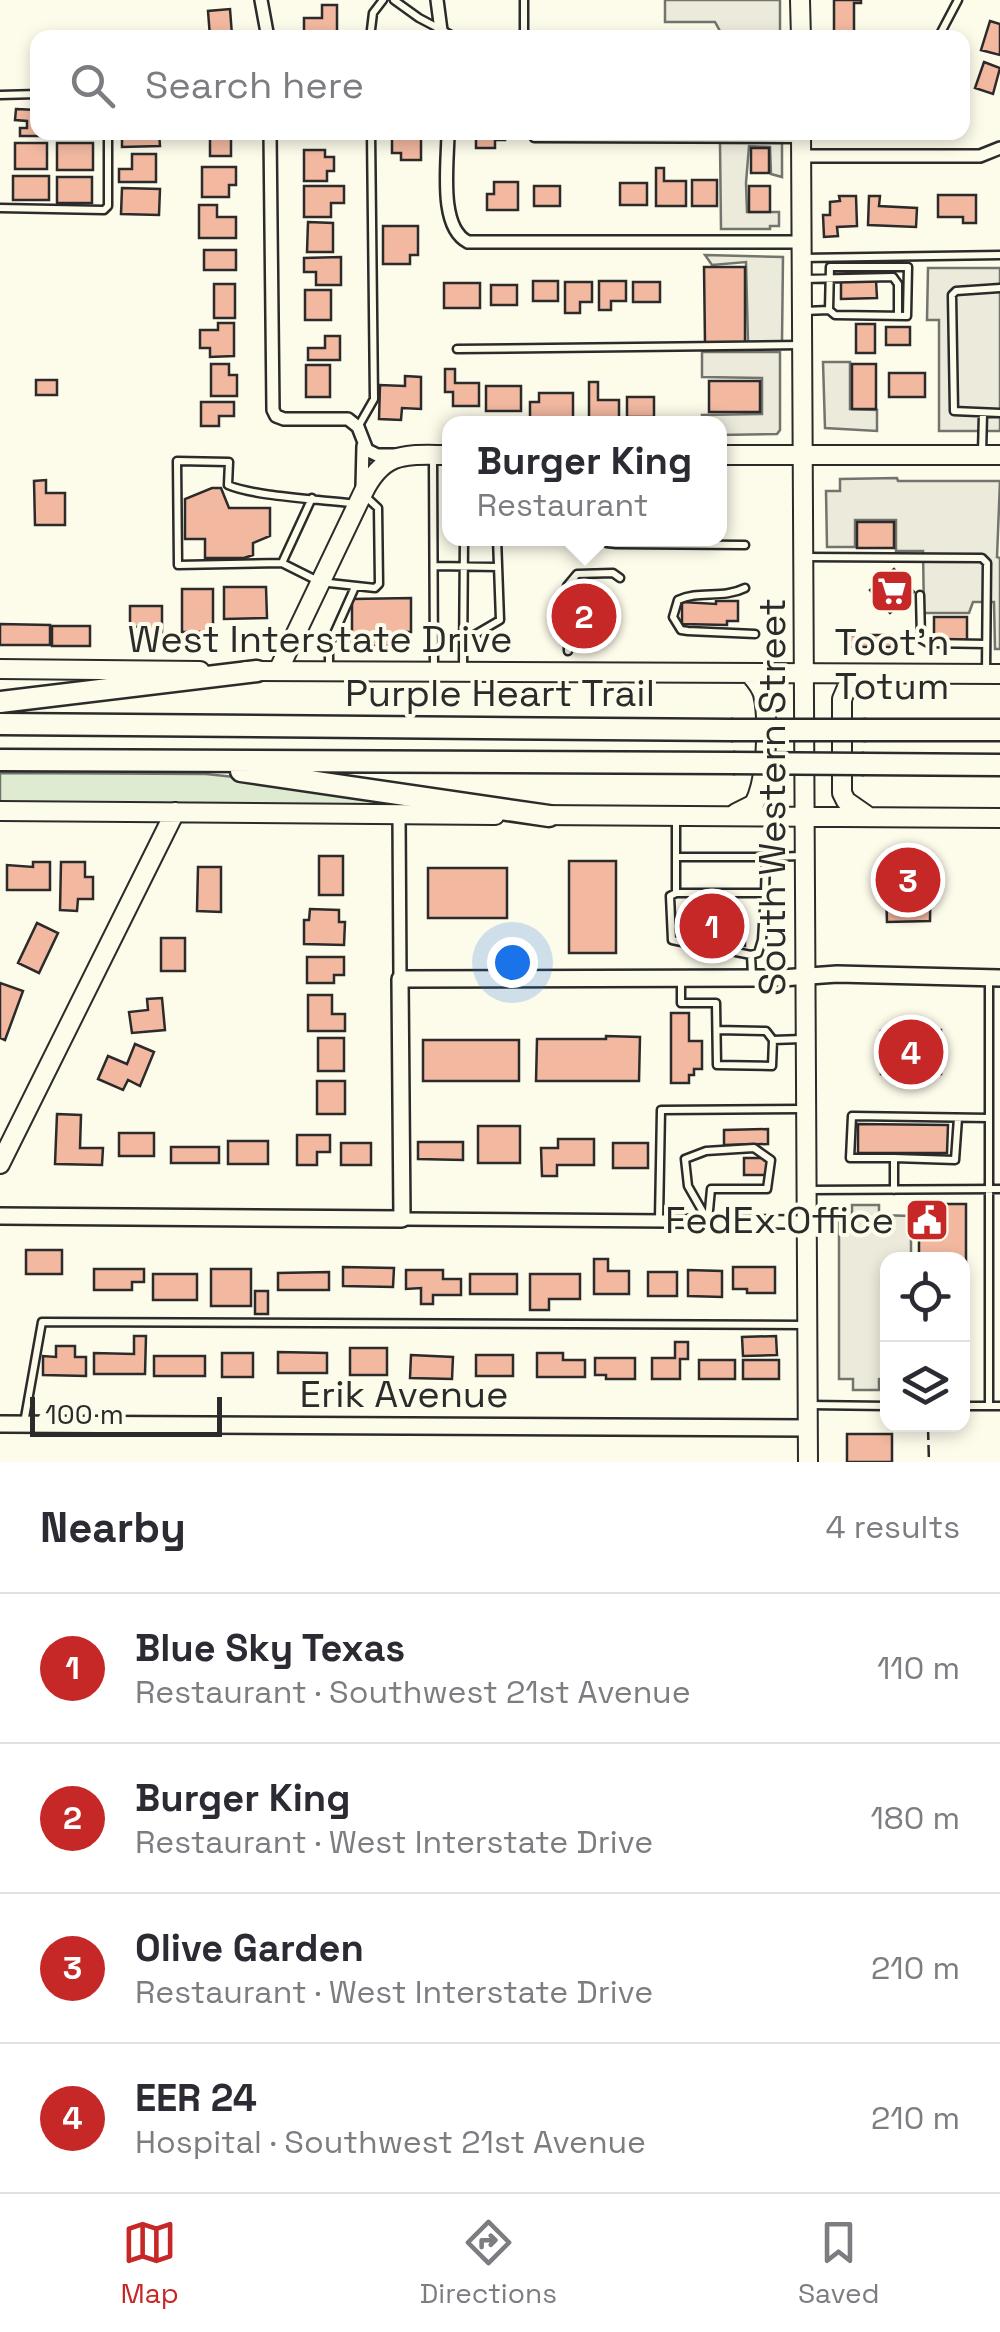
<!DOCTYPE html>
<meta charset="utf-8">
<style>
body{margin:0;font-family:"Space Grotesk",sans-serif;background:#f2f2f3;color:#2b2b33}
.controls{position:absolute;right:30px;bottom:30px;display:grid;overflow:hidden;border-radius:20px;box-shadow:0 5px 15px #0003}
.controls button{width:90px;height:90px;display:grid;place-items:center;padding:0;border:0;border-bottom:2px solid #e1e1e2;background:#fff;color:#2b2b33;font:50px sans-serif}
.scale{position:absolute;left:30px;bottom:25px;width:192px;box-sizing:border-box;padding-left:10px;border:5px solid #2b2b2b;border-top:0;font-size:28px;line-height:35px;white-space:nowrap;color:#2b2b2b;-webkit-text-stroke:8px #fdfbea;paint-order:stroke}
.you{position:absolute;left:512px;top:962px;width:35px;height:35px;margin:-25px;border:8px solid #fff;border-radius:50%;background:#1a73e8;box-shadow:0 0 0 15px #1a73e833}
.badge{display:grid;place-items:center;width:65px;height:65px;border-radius:50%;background:#c62828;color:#fff;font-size:32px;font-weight:700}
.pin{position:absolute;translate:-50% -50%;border:5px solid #fff;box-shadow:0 2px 10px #0006}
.popup{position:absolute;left:442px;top:416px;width:285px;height:130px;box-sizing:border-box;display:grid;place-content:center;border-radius:20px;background:#fff;filter:drop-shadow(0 2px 8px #0005);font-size:32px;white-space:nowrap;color:#7c7c81}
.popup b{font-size:38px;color:#2b2b33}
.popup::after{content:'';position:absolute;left:50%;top:100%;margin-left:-20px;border:20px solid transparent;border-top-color:#fff}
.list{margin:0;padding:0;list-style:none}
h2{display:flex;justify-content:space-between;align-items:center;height:130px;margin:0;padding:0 40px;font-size:42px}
h2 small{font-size:32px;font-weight:400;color:#7c7c81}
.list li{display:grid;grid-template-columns:65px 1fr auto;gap:30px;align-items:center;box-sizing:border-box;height:150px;padding:0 40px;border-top:2px solid #e1e1e2}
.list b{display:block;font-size:38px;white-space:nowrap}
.list p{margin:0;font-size:32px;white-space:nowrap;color:#7c7c81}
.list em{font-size:32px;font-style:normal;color:#7c7c81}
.icon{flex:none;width:55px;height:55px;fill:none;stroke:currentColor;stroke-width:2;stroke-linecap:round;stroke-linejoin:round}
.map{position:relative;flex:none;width:1000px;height:1462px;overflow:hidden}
.search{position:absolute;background:#fff;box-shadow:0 5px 15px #0003;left:30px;right:30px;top:30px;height:110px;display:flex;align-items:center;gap:25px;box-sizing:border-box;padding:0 35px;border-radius:20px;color:#7c7c81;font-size:38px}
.sheet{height:730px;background:#fff}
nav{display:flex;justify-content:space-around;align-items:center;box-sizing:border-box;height:140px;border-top:2px solid #e1e1e2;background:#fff;font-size:28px;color:#7c7c81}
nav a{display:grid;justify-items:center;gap:5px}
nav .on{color:#c62828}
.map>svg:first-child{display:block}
</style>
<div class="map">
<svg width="1000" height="1462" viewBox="0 0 1000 1462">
<rect width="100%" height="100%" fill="#fdfbea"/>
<path fill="#deebd1" stroke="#74746e" stroke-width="2.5" d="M0,773L206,774L313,785L419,806L0,804Z"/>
<path fill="#eceadb" stroke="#74746e" stroke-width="2.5" d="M665,0H780V37H756V32L720,31L715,22H665Z
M720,143H782V177L771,174L770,147L749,146L746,183L747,212H779V226H770V229H721Z
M705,255L783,257L782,342L748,343L746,262L712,265Z
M928,268H1000V431H939V320H927Z
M702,352H780V430L777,434L719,435V424L702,423V415L762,414V378L702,377Z
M823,362H850V409L877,410V431L825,428Z
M897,478L898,481H1000L997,557L1000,558V649H995L994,602H973L969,613H924L923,551H896V520H855V547H827L826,491H840V479Z
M852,1205H879V1215L911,1216V1259L888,1260L887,1378L879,1379V1390H853V1379H839V1216H852Z"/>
<path fill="#f2b8a0" stroke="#2b2b2b" stroke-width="2.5" d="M834,0H861V3H854V32H834Z
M322,5H337V37H304V18H322Z
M230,9L232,35L210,37L208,11Z
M990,21L1000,24V55L981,50Z
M984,62L1000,68L993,94L975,88Z
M16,109L38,110V132H53V136H20V128H27V121L15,120Z
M135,132H159L160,146L122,147V136H135Z
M210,132H231V156H210Z
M476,132H505V140H495V148H476Z
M392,136H421V160H401V153H392Z
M15,143H47V169H15Z
M57,143H93V170H57Z
M751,148H769V173H751Z
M304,150H325V157H334V171H327V181H304Z
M132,154H156V182H119V169H132Z
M202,167H236V185H229V197H202Z
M656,168H664V181H686V206H656Z
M13,176H49V200H13Z
M57,177H92V203H57Z
M692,180H717V206H692Z
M494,182H518V210H487V194H494Z
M620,183H647V205H620Z
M304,186H344V203H331V217H304Z
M534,186H560V206H534Z
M749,186H770V212H749Z
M122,188L160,189L159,215L121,214Z
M938,195H976V223H963V217H938Z
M839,196H856L857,226L837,227L838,236L824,237L823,215H830V202L840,201Z
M869,196H880L879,206L917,208L916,227L868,225Z
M199,205H217V217H236V238H199Z
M308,222L333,223V252H307Z
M383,226H418V255H410V264H383Z
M204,250H236V270H204Z
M341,257V285H316V272H304V258Z
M704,267H745V343H705Z
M857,270H868V280H876L877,298L841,299V281H857Z
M533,281H558V301H533Z
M599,281H626V301H611V310H599Z
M565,282H592V302H580V313H565Z
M633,282H660V302H633Z
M444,283H480V308H444Z
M214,284H235V318H214Z
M491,285H517V305H491Z
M305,290H331V320H305Z
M218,323H234V356L210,357V348H200V330H218Z
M856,324H875V353H856Z
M886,327H910V345H886Z
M325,336H340V360H308V348H325Z
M211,364H229V375H237V396H211Z
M852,364H876V409H852Z
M306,365H330V397H306Z
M445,369H455V383H479V406H453V392H445Z
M889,373H925V397H889Z
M405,376L421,377V409L402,408L401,420L379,419L380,385L405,386Z
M36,380H57V395H36Z
M709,381H760V412H709Z
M589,382H598V400H619V419H589Z
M486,386H521V411H486Z
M539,393H573V418H530V402H539Z
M627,397H654V417H627Z
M201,402H234V416H219V426H201Z
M46,480V493H65V525H35L34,481Z
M212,488H221L229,508H270V536L253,543V555L244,558H205V539H185V499Z
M857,522H894V548H857Z
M894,569L914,592L890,613L870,590Z
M224,587H266L267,618L224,619Z
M596,588L597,643L571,644L570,589Z
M182,589H213V632H182Z
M411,598V632H400V646H352V599Z
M716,601H738V621H727V625L682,624V602L716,604Z
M130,606H162V646H142V627H130Z
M934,617H967V640H934Z
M0,624L50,625V645H0Z
M52,626H90V646H52Z
M846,635H892V647H846Z
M319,856H343V895H319Z
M885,857H931L930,921L887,922Z
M569,861H616V953H569Z
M33,862H50V890H7V865L33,867Z
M61,862H85V877H93V899H78L77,911L60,910Z
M198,867H221V912L197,911Z
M428,868H507V918H428Z
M310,909L339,910V922H345L344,945L304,944V920H309Z
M678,913H745V946H711V950H701V940H678Z
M37,923L58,933L39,973L18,963Z
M161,938H185V971H161Z
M307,957H344V975H334V983H307Z
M0,983L23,991L5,1040L0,1038Z
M308,995H332V1014H345V1031H308Z
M162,998L165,1030L132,1033L129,1012L148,1010L147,999Z
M671,1013H689V1041H702V1069H694V1075H689V1083H671Z
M941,1030V1074H881V1031Z
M606,1036L640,1037L639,1081H536L537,1039H606Z
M318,1038H344V1071H318Z
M423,1040H519V1081H423Z
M135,1044L154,1052L140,1086L128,1080L123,1090L98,1079L108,1056L127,1064Z
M317,1081H345V1114H317Z
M57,1114L81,1115L80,1148H103L102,1165L55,1164Z
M858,1124L948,1125L947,1153H858Z
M478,1126H520V1163H478Z
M768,1129V1144L724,1145V1130Z
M119,1133H154V1156H119Z
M297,1135H330V1152H317V1165H297Z
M558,1139H594V1165H557V1176H542L541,1148H558Z
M228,1141H268V1164H228Z
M418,1142H463V1160L418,1159Z
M341,1143H371V1165H341Z
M613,1143H648V1168H613Z
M171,1147H219V1163H171Z
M744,1158H767L768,1175H744Z
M919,1204H966V1389H962V1260H919Z
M26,1250H62V1274H26Z
M594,1259H608V1271H629V1294H594Z
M343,1267L394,1268L393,1287L343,1286Z
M733,1267H775V1293H747V1289H733Z
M94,1269H144V1282H132V1290H94Z
M211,1269H251V1306H211Z
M406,1270H443V1279H461V1295H433V1304H421V1288L406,1289Z
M688,1270L722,1271V1297L688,1296Z
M329,1272V1290H278V1273Z
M648,1272H677V1296H648Z
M153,1274H197V1300H153Z
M470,1274H517V1294H470Z
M530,1274H580V1299H549V1310H530Z
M255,1291H268V1314H255Z
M134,1336H146L145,1374H94V1353L134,1354Z
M776,1336L777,1355L743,1356L742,1337Z
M675,1342H688V1359H680V1379H652V1358H675Z
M56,1346H75V1357H86V1376L43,1375V1356L56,1357Z
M350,1348H387V1375H350Z
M278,1352L327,1353V1373H278Z
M222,1353H253V1377H222Z
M537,1353H563V1360H585V1377H537Z
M411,1355L453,1357L452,1379L410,1378Z
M476,1355H513V1376H476Z
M154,1356H205V1376H154Z
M595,1358H635V1379H606V1375H595Z
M699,1360H735V1379H699Z
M743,1360H779V1379H743Z
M847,1434H892V1462H847Z"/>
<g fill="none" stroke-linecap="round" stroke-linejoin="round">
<defs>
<path id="service" d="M394,0L419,18L457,38
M524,0V38
M370,38L373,13L383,0
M938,38L958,0
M0,95L38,94
M530,132L534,138L800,139
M0,208L104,210L108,206V132
M803,258L1000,255
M803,279L893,277L898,284V316
M1000,288L956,291L952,295L954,411L1000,413
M804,311L829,310L835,315L907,316L908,267H830L829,310
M457,349L801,345
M358,427L374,399L371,132
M982,453L983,413
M433,456L434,669
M312,498L282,563L178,565L177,461L229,462L228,485C256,497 322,499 356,504
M603,538L607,543L616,544L745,545
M805,557L982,558L987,563L986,672
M282,563L320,582L375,588L379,584L378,508L363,494
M434,566L498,567
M745,588C723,599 699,590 678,600L673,617L681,630L688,631L755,634
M920,595L921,639L928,643L986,644
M464,641L500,620L497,538
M568,651L567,586L577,574L613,573L620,578
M463,667L464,538
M329,670V645L355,587
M676,818V893H765L766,857L802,856
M676,857H766
M676,893L670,896L672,940L701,946
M711,947L751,955
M752,975L751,955L758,953L762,940L765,893
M989,979V1406
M681,980V1003H716L717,1065L772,1066L773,1040L766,1031L717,1030
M773,1040L802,1039
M754,1148L771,1160L767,1189H711L708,1221L688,1186L685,1159L706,1151Z
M894,1158L955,1160L958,1118
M807,1190L1000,1189
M894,1190V1158H850L852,1116L989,1118
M659,1219L661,1110L804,1109
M809,1405L888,1406
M962,1406H1000
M24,1423L42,1322L807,1325"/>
<path id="minor" d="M261,0L268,38
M437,0L442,38
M270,132L273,410L276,416L284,419H348L358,427L367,450L377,455H397
M448,132C448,163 438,227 468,242H802
M802,156H980L1000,148
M362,487L363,446
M399,814L400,979
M402,1219L806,1222"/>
<path id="tertiary" d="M0,1216L402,1219L400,979L782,978L837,974L1000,978
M0,1424L808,1428"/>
<path id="secondary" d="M800,0L801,38
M801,132L808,1462
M719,455H1000
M0,669L200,671
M246,671L1000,674
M278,671L363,493C384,450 406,455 449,455
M863,674L848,685L842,699V793L846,801L869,817
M0,811L495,815
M736,813L754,804C767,780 769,720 763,694C760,685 755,680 750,674
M536,815L1000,818
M0,1164L175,812"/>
<path id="motorway" d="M0,702L257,671
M0,724L731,730
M866,730H1000
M0,760L733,763
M864,764L1000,765
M241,771L549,816"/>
</defs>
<use href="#service" stroke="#2b2b2b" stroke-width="11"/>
<use href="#minor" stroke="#2b2b2b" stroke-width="16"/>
<use href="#tertiary" stroke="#2b2b2b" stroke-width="20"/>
<use href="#secondary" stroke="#2b2b2b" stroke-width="22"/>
<use href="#motorway" stroke="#2b2b2b" stroke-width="25"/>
<use href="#service" stroke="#fdfbea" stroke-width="6"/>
<use href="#minor" stroke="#fdfbea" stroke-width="11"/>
<use href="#tertiary" stroke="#fdfbea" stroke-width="15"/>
<use href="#secondary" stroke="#fdfbea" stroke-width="18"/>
<use href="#motorway" stroke="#fdfbea" stroke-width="20"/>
<defs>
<path id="motorway-bridge" d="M731,730H866
M733,763L864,764"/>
</defs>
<use href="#motorway-bridge" stroke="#2b2b2b" stroke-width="25" stroke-linecap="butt"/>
<use href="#motorway-bridge" stroke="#fdfbea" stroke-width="20"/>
<path stroke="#2b2b2b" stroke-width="2.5" stroke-dasharray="12 5" stroke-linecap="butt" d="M928,1428L929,1462"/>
</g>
<defs>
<symbol id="supermarket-square" viewBox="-11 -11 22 22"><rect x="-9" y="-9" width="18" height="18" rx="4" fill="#c62828" stroke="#fdfbea"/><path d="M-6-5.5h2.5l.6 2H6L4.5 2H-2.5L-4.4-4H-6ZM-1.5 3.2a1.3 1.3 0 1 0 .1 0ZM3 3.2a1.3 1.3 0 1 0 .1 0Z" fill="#fff"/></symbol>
<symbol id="civic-square" viewBox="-11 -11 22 22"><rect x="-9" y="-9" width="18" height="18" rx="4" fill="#c62828" stroke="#fdfbea"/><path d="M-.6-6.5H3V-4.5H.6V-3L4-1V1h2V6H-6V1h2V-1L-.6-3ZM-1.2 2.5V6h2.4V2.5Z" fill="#fff"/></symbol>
</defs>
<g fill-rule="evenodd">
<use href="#supermarket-square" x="867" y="566" width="50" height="50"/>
<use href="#civic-square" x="902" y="1195" width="50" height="50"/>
</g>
<g text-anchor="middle" stroke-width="8" stroke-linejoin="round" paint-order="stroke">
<g font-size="38" fill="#2b2b2b" stroke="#fdfbea">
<text x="320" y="652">West Interstate Drive</text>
<text x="500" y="706">Purple Heart Trail</text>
<text transform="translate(772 797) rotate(-90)" y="13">South Western Street</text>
<text x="404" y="1407">Erik Avenue</text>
</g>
<g font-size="38" fill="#2b2b2b" stroke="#fdfbea">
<text x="892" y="655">Toot'n<tspan x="892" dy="44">Totum</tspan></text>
<text x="894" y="1233" text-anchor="end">FedEx Office</text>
</g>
</g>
</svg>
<div class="controls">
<button><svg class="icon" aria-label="locate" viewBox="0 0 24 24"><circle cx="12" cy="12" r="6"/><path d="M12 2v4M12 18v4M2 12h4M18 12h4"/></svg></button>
<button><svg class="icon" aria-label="layers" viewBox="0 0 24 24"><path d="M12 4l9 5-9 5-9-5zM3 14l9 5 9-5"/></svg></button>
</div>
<div class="scale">100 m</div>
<div class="you"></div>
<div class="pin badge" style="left:712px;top:926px">1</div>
<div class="pin badge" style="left:584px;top:616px">2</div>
<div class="popup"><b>Burger King</b>Restaurant</div>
<div class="pin badge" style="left:908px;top:880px">3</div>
<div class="pin badge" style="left:911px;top:1052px">4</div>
<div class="search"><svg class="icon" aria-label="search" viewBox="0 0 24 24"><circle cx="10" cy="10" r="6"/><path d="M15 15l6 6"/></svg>Search here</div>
</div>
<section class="sheet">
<h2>Nearby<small>4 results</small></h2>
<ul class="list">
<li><span class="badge">1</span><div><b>Blue Sky Texas</b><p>Restaurant · Southwest 21st Avenue</p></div><em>110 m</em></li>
<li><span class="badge">2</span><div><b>Burger King</b><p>Restaurant · West Interstate Drive</p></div><em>180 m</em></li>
<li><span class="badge">3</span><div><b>Olive Garden</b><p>Restaurant · West Interstate Drive</p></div><em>210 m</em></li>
<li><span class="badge">4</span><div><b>EER 24</b><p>Hospital · Southwest 21st Avenue</p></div><em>210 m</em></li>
</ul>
</section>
<nav>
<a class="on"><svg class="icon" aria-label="map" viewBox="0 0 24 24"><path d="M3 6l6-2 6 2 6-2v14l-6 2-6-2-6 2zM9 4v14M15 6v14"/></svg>Map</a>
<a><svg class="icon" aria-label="directions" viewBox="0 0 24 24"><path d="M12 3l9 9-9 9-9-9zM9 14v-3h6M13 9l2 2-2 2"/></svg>Directions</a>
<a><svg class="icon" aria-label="saved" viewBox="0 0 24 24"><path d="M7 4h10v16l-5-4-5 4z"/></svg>Saved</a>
</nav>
